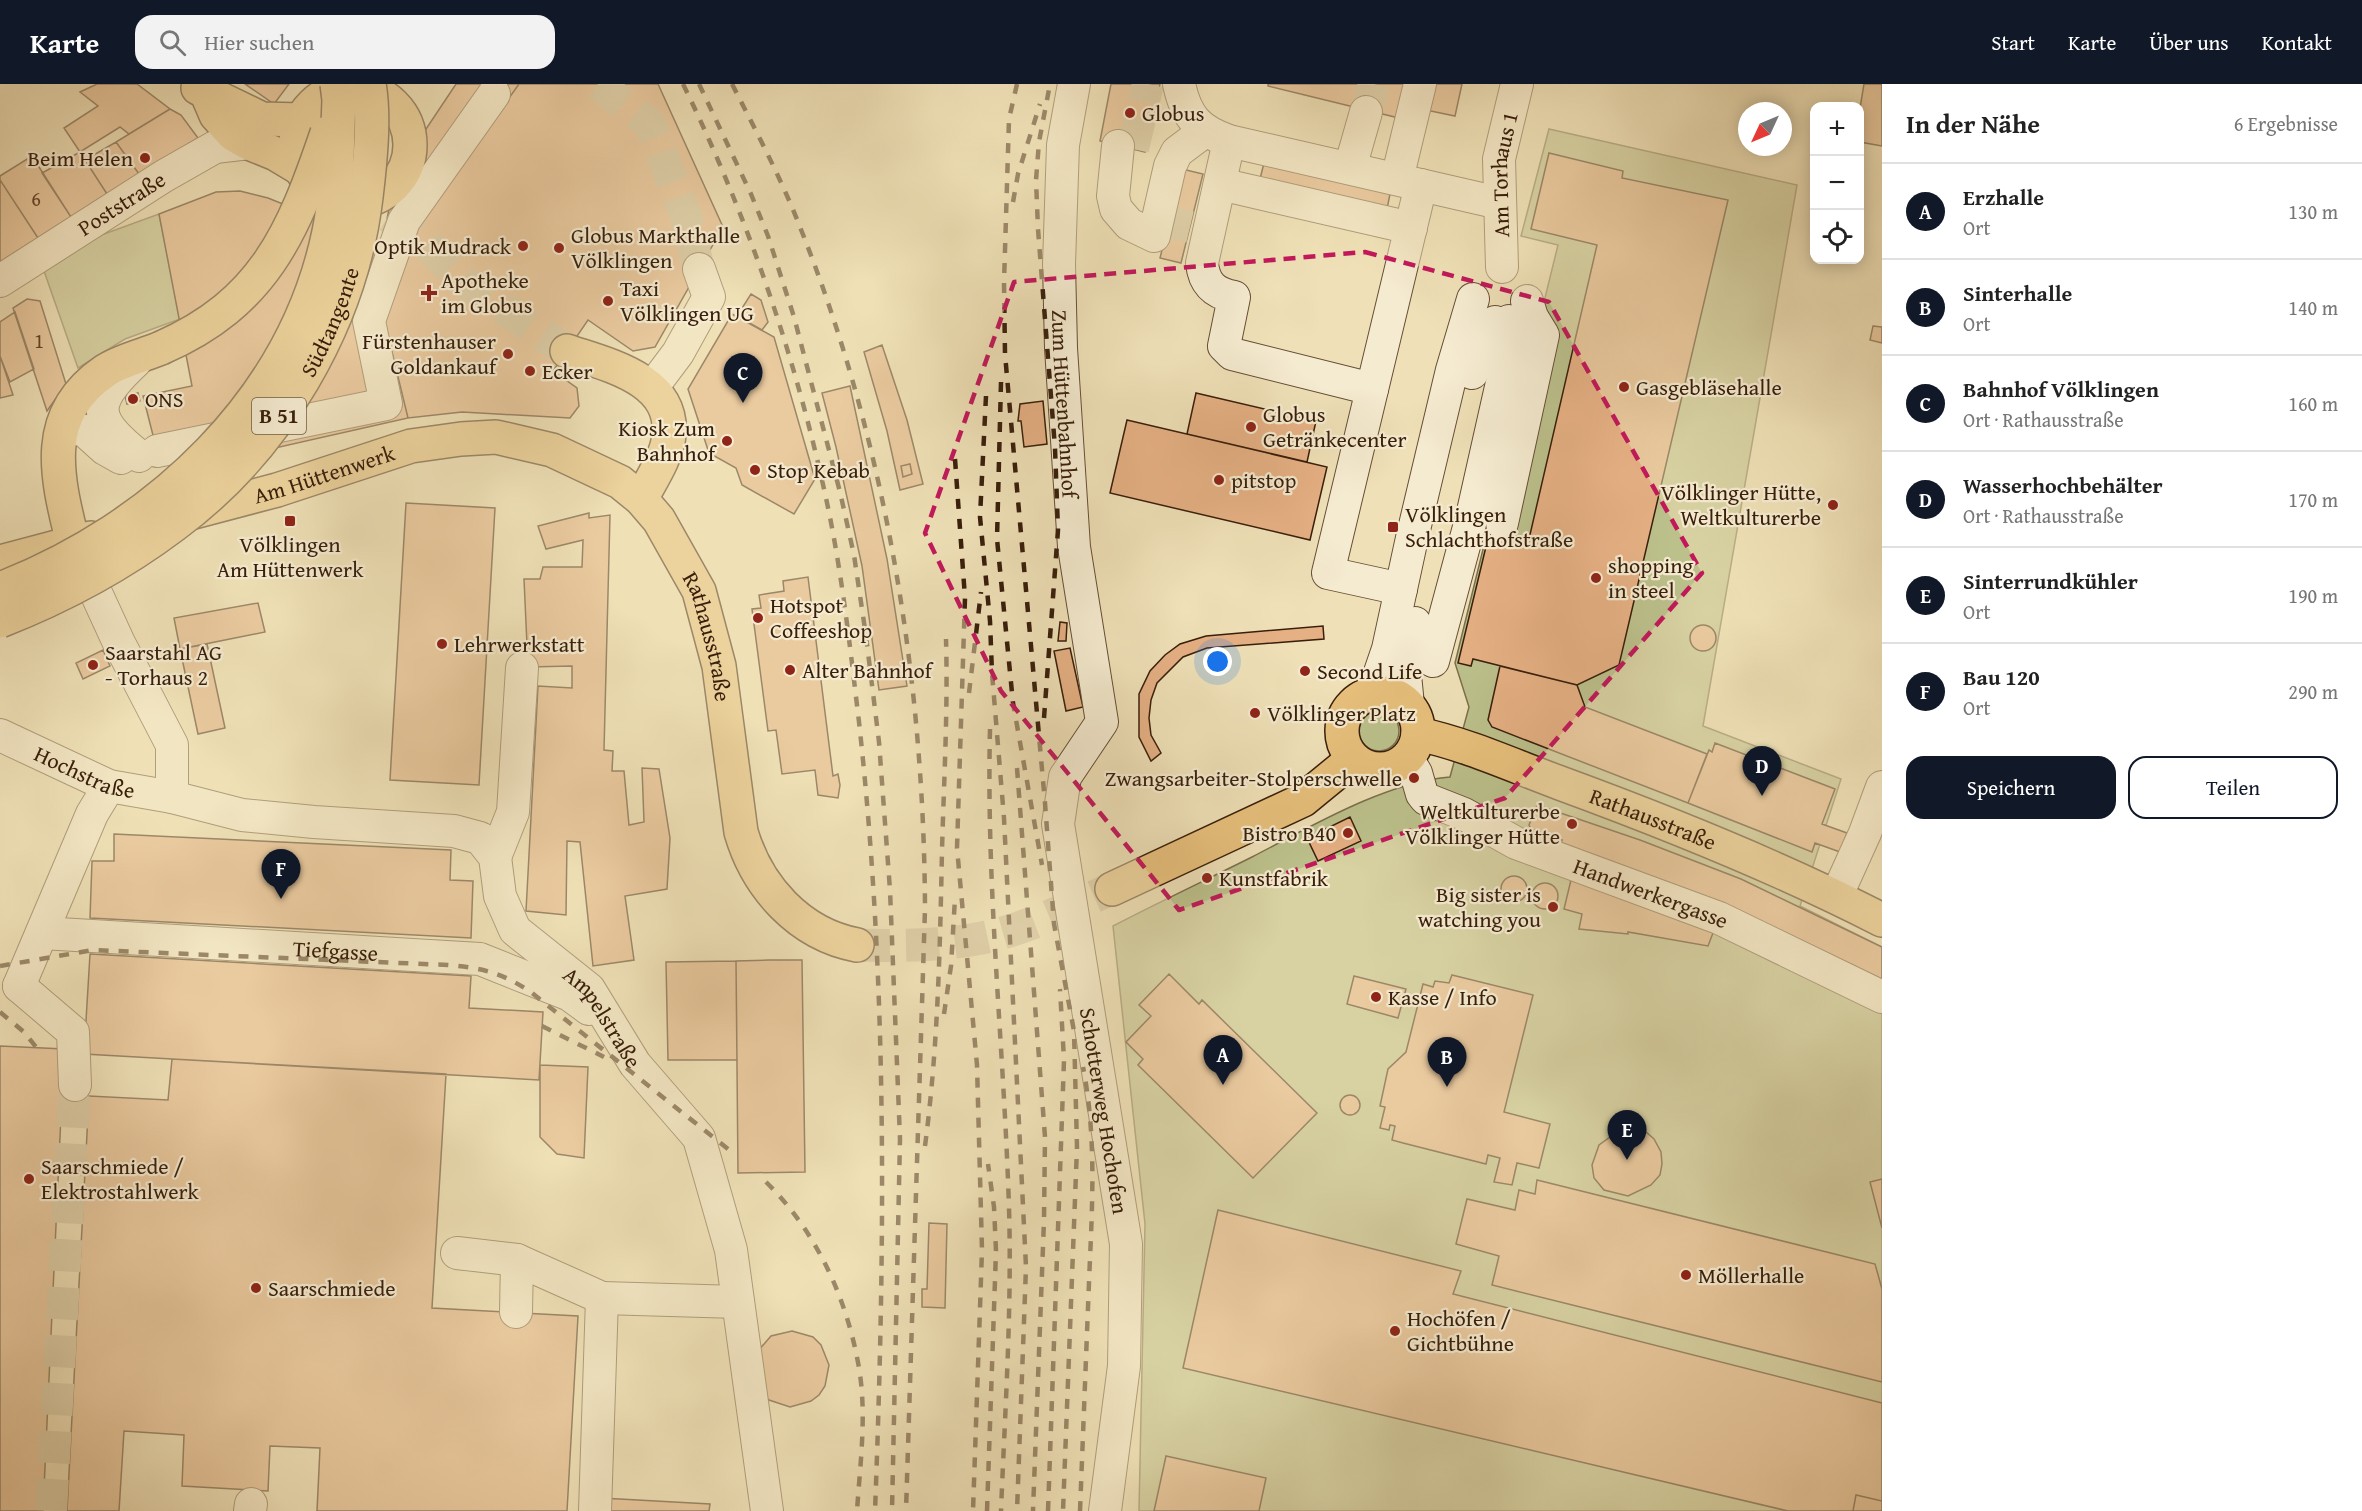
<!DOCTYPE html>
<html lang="de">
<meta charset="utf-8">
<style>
body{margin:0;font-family:"Gentium Book Plus",serif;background:#f2f2f2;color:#222}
.controls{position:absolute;right:18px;top:18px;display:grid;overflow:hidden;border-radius:12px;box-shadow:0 3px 15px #0003}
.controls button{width:54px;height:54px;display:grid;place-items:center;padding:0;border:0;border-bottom:2px solid #e0e0e0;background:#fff;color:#222;font:30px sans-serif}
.compass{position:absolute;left:1738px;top:18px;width:54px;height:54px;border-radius:50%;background:#fff;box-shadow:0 3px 15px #0003;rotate:226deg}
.you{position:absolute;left:1218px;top:578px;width:21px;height:21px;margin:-15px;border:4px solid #fff;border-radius:50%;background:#1a73e8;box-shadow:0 0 0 9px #1a73e833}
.badge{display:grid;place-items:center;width:39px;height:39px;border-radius:50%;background:#111827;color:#fff;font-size:20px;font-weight:700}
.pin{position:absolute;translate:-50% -50px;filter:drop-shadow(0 2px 3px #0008)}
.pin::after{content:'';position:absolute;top:32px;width:21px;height:18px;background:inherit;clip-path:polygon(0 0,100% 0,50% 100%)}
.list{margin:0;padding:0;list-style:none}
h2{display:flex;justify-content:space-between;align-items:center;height:78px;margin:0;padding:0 24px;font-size:26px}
h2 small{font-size:20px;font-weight:400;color:#767676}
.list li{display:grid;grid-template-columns:39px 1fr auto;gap:18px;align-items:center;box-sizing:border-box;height:96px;padding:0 24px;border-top:2px solid #e0e0e0}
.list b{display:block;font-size:22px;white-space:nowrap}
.list p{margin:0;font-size:20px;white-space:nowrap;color:#767676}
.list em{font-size:20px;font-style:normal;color:#767676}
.actions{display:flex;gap:12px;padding:18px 24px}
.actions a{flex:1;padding:14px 0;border:2px solid #111827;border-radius:18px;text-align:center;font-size:21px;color:#111827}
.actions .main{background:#111827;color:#fff}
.icon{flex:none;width:33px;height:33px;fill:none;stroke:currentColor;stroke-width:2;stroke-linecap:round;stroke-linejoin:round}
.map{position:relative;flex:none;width:1882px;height:1427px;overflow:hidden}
header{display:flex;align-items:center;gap:36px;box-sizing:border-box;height:84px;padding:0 30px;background:#111827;color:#fff}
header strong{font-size:28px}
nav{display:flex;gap:33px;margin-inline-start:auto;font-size:21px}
.search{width:420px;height:54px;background:#f2f2f2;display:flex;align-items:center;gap:15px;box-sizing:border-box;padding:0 21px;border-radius:18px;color:#767676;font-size:22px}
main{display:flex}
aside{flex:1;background:#fff}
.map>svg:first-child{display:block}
</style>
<header>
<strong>Karte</strong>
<div class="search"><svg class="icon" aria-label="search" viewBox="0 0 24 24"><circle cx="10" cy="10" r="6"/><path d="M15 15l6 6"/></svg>Hier suchen</div>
<nav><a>Start</a><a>Karte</a><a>Über uns</a><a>Kontakt</a></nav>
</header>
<main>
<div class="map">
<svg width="1882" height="1427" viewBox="0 0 1882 1427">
<rect width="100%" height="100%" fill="#efe0b7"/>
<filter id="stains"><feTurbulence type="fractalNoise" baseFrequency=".00333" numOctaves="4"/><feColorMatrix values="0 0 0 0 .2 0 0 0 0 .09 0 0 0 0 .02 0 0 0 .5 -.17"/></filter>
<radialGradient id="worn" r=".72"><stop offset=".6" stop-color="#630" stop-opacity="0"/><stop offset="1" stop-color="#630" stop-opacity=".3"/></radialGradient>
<path fill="#bcc18c" stroke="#7a704c" stroke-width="1.5" d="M1549,45L1797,101L1703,642L1841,695L1800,822L1882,863V1427H1139L1145,1140L1113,842C1159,818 1206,796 1252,773C1310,743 1386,698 1450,693L1469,623L1455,579L1558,161L1521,152Z
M159,130L180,235L125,255L78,284L44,187L85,157Z
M1359 647a20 20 0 1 1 40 0a20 20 0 1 1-40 0Z"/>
<path fill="#e5b084" stroke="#381e0b" stroke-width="1.5" d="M97,0H137L170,25L129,50L120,43L80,68L64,44L98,22L80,8Z
M245,0H289L274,20Z
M456,0H519L413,149L382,160L393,105L410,69Z
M519,0H658L723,143L655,263L633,267L588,236L553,287L577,304L579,322L570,334L462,328L408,334L383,231L413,149Z
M1111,0H1160L1145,68L1100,57Z
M1268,0H1407L1399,34L1268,2Z
M1427,0H1462L1455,32L1421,25Z
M1864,0H1882V62L1860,58V24Z
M170,25L181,31L198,54L139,90L116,58Z
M116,58L139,90L107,110L85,76Z
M80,68L107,110L71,133L42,89Z
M1549,69L1623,87L1622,94L1728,116L1619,581L1577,601L1473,575L1471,582L1458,579L1490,446L1529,455L1597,161L1531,145Z
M32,72L71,133L38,154L0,96V92Z
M1265,75L1391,105L1387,125L1260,95Z
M1182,85L1203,90L1181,179L1160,174Z
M0,96L38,154L0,178Z
M240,107L268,114L382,160L383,231L408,334L187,384L181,377L157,367L143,312L192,302L159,130L216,108Z
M751,210L761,216L768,238L762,246L737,232Z
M27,215L40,217L66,300L47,327L13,224Z
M15,228L34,285L10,298L0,272V238Z
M732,230L774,253L815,395L794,430L742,401L736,384L709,369L688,305Z
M1873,242L1882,243V259L1870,256Z
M882,261L907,336L923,400L900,406L887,347L864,268Z
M0,272L13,311L0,314Z
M850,302L887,475L907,602L879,606L862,482L836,363L822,309Z
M138,309L140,317L127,320L125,312Z
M1196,309L1316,337L1307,378L1187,350Z
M1043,317L1047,360L1024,363L1021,337H1018L1020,320Z
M1127,336L1327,383L1310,456L1110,409Z
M910,380L912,390L903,393L901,382Z
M406,419L495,424L479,701L390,696Z
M589,429V434L610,431L604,666L613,667L612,687H624L629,741L644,738L642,684L659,685L670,754L667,805L625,812L634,876L593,882L580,758L567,757L566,831L526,827L538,602L572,604V582L528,583L524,495H540L543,483H582L583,456L546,465L538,442Z
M808,493L833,692L838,690L840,701L838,714L818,711L815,686L782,690L776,646L768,647L752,525L761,524L759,511L784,507L783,497Z
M258,519L265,548L180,565L174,534Z
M1060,538L1067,539L1066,557H1058Z
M1690 554a13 13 0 1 1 26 0a13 13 0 1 1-26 0Z
M1323,542L1324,555L1207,564L1183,573L1157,599L1151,616L1149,634L1151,651L1161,669L1151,677L1139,653V610L1150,587L1165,571L1180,560L1206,552Z
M207,560L225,644L198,650L180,565Z
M1070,564L1083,623L1066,627L1054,567Z
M103,566L110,582L83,595L76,579Z
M1500,582L1577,601L1585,623L1707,670L1688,719L1492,643L1488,636Z
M1715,659L1835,705L1822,740L1847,749L1840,768L1815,759L1812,768L1688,719L1709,666L1712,668Z
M1537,721L1640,756L1741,795L1882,863V908L1559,766L1562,756L1531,745L1529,741Z
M1350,733L1361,757L1318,777L1307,754Z
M114,750L451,766L450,796L473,797L471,854L90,834L92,777H114Z
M1501 805a13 13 0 1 1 26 0a13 13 0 1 1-26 0Z
M1571,796L1716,841L1708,862L1628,848V850L1579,845L1582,830L1564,825Z
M1532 812a13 13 0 1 1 26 0a13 13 0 1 1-26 0Z
M90,870L471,892L469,924L543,928L539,996L84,970Z
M769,876H802L805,1088L738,1089L736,877Z
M736,877L737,976H668L666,878Z
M1169,890L1199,920L1202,916L1317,1029L1253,1094L1138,981L1143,975L1126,958L1151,932L1139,921Z
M1452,891L1533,911L1504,1028L1550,1040L1539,1084L1517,1079L1512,1101L1494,1098L1500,1074L1488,1071L1486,1080L1403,1059L1392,1056L1395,1042L1390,1041L1389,1046L1380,1044L1385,1023L1380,1022L1388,985L1406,968L1423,900L1433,903L1435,897L1449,899Z
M1354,892L1406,905L1398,934L1347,920Z
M0,962L64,965L43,1427H0Z
M172,975L446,990L432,1224L578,1232L567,1427H317L320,1364L270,1362L268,1407L182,1402L184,1351L124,1347L119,1427H67L89,1012L168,1016Z
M540,981L588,983L584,1074L557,1070L540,1053Z
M1340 1021a10 10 0 1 1 20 0a10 10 0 1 1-20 0Z
M1624,1043L1646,1048L1654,1055L1661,1068L1662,1080L1660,1091L1651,1101L1628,1112L1604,1106L1594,1094L1592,1081L1599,1061Z
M1882,1095V1144L1870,1098Z
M1537,1096L1875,1180L1882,1205V1298L1492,1201L1499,1172L1456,1160L1467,1115L1515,1126L1519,1106L1535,1110Z
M1218,1126L1461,1187L1453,1210L1882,1319V1417L1856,1411L1853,1427H1788L1183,1284Z
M929,1139L947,1140L945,1224L922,1223V1205H927Z
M792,1247L813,1253L821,1261L829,1281L825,1302L819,1311L811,1317L790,1323L769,1316L761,1309L757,1268L771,1252Z
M1166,1372L1266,1394L1259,1427H1154Z
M1856,1411L1882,1417V1427H1853Z
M601,1414L710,1420L709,1427H600Z"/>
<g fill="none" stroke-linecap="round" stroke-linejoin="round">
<path stroke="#cab995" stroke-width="32" stroke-dasharray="32 16" stroke-linecap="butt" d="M598,0L650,40L686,133L699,185
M1366,28L1374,0
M1133,65L1148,0
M1169,138L1190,143
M51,1427L75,1001"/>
<path stroke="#cab995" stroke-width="33" stroke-dasharray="33 16" stroke-linecap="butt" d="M388,132L411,145L465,198L567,267
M857,861C902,862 947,862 991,852C1033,842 1073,821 1112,805"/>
<defs>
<g id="minor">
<path id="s1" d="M1074,0L1063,61L1059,180L1061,264L1074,463L1102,638L1065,693L1058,740L1126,1160L1124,1282L1105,1427"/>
<path d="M1179,0C1186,33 1198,46 1229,57L1499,119"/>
<path d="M1229,57L1202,179C1204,200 1214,209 1234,213L1224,262L1232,270L1372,305"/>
<path d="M1118,62L1113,112L1116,125L1129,140L1154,152L1170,82L1177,68L1205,47"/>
<path d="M1350,84L1366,28"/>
<path d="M1397,95L1420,0"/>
<path d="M1220,100L1411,144"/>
<path id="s2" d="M1502,183L1499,75L1517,0"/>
<path id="s3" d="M0,197L164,92L215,63L249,59"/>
<path d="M136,277C91,319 91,334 139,372"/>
<path d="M1472,289L1481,253L1495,238"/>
<path d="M651,305L678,269L709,213L699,185"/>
<path d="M63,342L85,347L105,365L121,374"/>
<path d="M157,367L386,320L369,237L404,137L494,10"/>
<path d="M1502,439L1543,251L1532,233L1527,217"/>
<path d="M79,472L119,559L172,661V713"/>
<path d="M1401,505L1328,489L1421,101"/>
<path d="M1433,577L1472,432L1512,254L1509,237"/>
<path d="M1373,609L1388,565L1412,454L1452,286L1473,215"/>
<path d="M1408,621L1405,591L1415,539"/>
<path id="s4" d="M0,651L109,702L172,713L242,731L314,738L454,747L480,754L495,773L500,812L515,846L589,905L635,980L699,1054L731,1166L767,1427"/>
<path id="s5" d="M1407,674L1416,689L1422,710L1426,715L1464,730L1516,759L1719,834L1882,913"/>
<path d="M495,773L513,728L522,584"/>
<path d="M1836,813L1865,749L1882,703"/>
<path id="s6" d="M42,849L480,875L570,911L589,925"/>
<path d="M19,902L92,730L109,702"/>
<path d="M19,902L73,948L75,1001"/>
<path d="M457,1169L517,1176L602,1214"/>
<path d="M516,1228L517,1176"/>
<path d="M250,1427L251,1420"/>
<path d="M595,1427L602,1214L738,1218"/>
</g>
<g id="major">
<path d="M198,4L262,35L301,36"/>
<circle cx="353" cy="61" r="57"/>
<path d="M207,10L216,31L233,50L249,59L276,70L301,85"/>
<path d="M567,267C608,281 674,295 669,351C667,373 651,396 641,415"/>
<path id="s7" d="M182,431L277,406L411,362L461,355L496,353L552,366L620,398L641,415L659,436L699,507L719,582L741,748C757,803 799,850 857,861"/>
<path d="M73,459C57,394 40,331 105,287C119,277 145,271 161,264"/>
<path d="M0,478L91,454"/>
<circle cx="1380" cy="647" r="38"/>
<path id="s8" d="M1418,650C1466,660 1514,682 1560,699C1669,739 1779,783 1882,836"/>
<path d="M1112,805L1303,716L1353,675"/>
</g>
</defs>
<use href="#minor" stroke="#664e36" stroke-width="34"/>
<use href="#major" stroke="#381e0b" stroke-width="36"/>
<use href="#minor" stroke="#f5ebd0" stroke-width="32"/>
<use href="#major" stroke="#e8c07c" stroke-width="33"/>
<path stroke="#381e0b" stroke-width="4.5" stroke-dasharray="10 10" stroke-linecap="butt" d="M683,0C747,131 795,271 826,414C842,488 850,563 859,638C888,900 885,1164 875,1427
M699,0L751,110L768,152L794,233L840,408L854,471L866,552L879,658L890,806L900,1055L892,1427
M732,0C756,47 781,94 800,143C886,358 924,594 925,825L906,1427
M1017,0L1009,35L1004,199L1005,270L1045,719L1054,840L1074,947L1077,1063L1063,1427
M1013,118L1018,90L1040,20
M1001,298L997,455L1013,619L1042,781
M986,312L980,433L990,537L992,589L1004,734L1026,1183L1017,1427
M955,375L965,514L957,764L977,981L982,1166L973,1427
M969,609L981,508
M1044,634L1058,446L1055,364L1038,145L1036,96L1039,58L1050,0
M990,645C986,804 1004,964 1009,1124C1012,1225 1005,1326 1001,1427
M1017,684L1045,1053L1044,1136L1033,1427
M0,882L93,866L448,881C483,884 503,889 532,909L728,1065
M0,928L24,948L36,963
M944,930L951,882L955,814
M542,942L604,973
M925,1062C938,964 940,864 942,766C944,695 948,625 946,555
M766,1098C816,1147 847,1214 859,1284C867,1331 860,1381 857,1427
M987,1427L996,1167L994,1123L988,1080
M1048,1427L1064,976L1060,905
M1080,1427C1083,1351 1086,1274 1089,1198C1092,1126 1097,1054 1083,983"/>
<defs>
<g id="major-bridge">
<path d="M161,264C264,219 293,149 327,49"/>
<path d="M0,505C157,444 294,317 329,148C338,105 337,60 339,16L337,0"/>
<path id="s9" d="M0,537C61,513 121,481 174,441C277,365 351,240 366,113C370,80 375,33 369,0"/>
</g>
</defs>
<use href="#major-bridge" stroke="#381e0b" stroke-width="36" stroke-linecap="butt"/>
<use href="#major-bridge" stroke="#e8c07c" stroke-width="33"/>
</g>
<path d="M0 0H1882V1427H0ZM1365,168L1549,218L1702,489L1505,714L1179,826L1001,607L925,449L1014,198Z" fill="#efe0b7" fill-opacity=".55" fill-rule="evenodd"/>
<path fill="none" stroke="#c2185b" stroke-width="4.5" stroke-dasharray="12 8" stroke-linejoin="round" d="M1365,168L1549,218L1702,489L1505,714L1179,826L1001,607L925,449L1014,198Z"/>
<g fill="#8f2418" stroke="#f5ebd0" stroke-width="2">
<circle cx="1130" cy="29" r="6"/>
<circle cx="145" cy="74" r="6"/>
<circle cx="523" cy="162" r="6"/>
<circle cx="559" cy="164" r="6"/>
<path d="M426 200h6v6h6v6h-6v6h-6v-6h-6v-6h6z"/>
<circle cx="608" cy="217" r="6"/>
<circle cx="508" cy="270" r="6"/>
<circle cx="530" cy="287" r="6"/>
<circle cx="1624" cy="303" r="6"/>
<circle cx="133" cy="315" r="6"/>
<circle cx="1251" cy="343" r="6"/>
<circle cx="727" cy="357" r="6"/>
<circle cx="755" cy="386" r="6"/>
<circle cx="1219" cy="396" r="6"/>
<circle cx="1833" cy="421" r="6"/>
<rect x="284" y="431" width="12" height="12" rx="3"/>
<rect x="1387" y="437" width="12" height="12" rx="3"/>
<circle cx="1596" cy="494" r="6"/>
<circle cx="758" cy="534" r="6"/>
<circle cx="442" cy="560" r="6"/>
<circle cx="93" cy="581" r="6"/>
<circle cx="790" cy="586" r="6"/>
<circle cx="1305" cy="587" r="6"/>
<circle cx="1255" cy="629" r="6"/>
<circle cx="1414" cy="694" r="6"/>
<circle cx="1572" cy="740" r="6"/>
<circle cx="1348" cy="749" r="6"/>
<circle cx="1207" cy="794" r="6"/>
<circle cx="1553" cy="823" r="6"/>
<circle cx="1376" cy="913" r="6"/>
<circle cx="29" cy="1095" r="6"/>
<circle cx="1686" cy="1191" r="6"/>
<circle cx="256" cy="1204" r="6"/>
<circle cx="1395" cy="1247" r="6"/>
</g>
<g text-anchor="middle" stroke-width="4.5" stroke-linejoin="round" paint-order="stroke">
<g font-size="20" fill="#634229">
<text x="36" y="122">6</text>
<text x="39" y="264">1</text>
</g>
<rect fill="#f5ebd0" stroke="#715c46" stroke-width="1.5" x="252" y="314" width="54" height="36" rx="4.5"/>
<g font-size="21" font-weight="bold" fill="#381e0b">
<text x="279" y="339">B 51</text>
</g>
<g font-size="22" fill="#381e0b" stroke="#f5ebd0" text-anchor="start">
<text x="1142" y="37">Globus</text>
<text x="133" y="82" text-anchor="end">Beim Helen</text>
<text x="571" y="159">Globus Markthalle<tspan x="571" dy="25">Völklingen</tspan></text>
<text x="511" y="170" text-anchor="end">Optik Mudrack</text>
<text x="441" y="204">Apotheke<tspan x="441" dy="25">im Globus</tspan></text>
<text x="620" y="212">Taxi<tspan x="620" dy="25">Völklingen UG</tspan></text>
<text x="496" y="265" text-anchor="end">Fürstenhauser<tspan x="496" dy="25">Goldankauf</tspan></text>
<text x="542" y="295">Ecker</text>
<text x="1636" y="311">Gasgebläsehalle</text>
<text x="145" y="323">ONS</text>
<text x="1263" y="338">Globus<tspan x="1263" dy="25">Getränkecenter</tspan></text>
<text x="715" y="352" text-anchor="end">Kiosk Zum<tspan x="715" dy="25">Bahnhof</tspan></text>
<text x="767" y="394">Stop Kebab</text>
<text x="1231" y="404">pitstop</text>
<text x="1821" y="416" text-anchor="end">Völklinger Hütte,<tspan x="1821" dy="25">Weltkulturerbe</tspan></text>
<text x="1405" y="438">Völklingen<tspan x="1405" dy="25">Schlachthofstraße</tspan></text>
<text x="290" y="468" text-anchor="middle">Völklingen<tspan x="290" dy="25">Am Hüttenwerk</tspan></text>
<text x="1608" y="489">shopping<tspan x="1608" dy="25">in steel</tspan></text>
<text x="770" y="529">Hotspot<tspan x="770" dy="25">Coffeeshop</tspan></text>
<text x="454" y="568">Lehrwerkstatt</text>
<text x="105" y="576">Saarstahl AG<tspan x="105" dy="25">- Torhaus 2</tspan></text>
<text x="802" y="594">Alter Bahnhof</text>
<text x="1317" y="595">Second Life</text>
<text x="1267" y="637">Völklinger Platz</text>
<text x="1402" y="702" text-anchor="end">Zwangsarbeiter-Stolperschwelle</text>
<text x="1560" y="735" text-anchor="end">Weltkulturerbe<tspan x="1560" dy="25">Völklinger Hütte</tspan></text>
<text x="1336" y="757" text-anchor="end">Bistro B40</text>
<text x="1219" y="802">Kunstfabrik</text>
<text x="1541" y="818" text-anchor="end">Big sister is<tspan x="1541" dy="25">watching you</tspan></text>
<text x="1388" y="921">Kasse / Info</text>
<text x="41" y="1090">Saarschmiede /<tspan x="41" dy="25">Elektrostahlwerk</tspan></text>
<text x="1698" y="1199">Möllerhalle</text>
<text x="268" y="1212">Saarschmiede</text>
<text x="1407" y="1242">Hochöfen /<tspan x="1407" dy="25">Gichtbühne</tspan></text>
</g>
<g font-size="22" fill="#381e0b" stroke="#f5ebd0">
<text dy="8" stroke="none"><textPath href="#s2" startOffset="93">Am Torhaus 1</textPath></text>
<text dy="8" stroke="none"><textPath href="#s3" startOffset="144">Poststraße</textPath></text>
<text dy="8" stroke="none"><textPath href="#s9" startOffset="459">Südtangente</textPath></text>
<text dy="8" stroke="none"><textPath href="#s1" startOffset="321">Zum Hüttenbahnhof</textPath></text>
<text dy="8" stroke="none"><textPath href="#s7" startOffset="148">Am Hüttenwerk</textPath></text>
<text dy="8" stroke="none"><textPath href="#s7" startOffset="640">Rathausstraße</textPath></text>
<text dy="8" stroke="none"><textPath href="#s4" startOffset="93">Hochstraße</textPath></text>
<text dy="8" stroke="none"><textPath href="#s8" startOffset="250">Rathausstraße</textPath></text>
<text dy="8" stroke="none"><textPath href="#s5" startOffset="290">Handwerkergasse</textPath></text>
<text dy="8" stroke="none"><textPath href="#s6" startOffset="294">Tiefgasse</textPath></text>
<text dy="8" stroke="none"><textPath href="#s4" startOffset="722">Ampelstraße</textPath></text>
<text dy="8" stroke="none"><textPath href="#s1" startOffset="1046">Schotterweg Hochofen</textPath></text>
</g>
</g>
<rect width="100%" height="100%" filter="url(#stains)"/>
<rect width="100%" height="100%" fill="url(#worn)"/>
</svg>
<div class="controls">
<button>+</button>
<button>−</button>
<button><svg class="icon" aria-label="locate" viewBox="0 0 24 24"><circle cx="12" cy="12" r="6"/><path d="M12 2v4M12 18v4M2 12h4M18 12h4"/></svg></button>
</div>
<svg class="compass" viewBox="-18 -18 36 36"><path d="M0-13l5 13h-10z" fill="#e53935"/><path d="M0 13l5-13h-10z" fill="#767676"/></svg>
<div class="you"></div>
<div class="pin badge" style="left:1223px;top:1001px">A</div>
<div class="pin badge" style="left:1447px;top:1003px">B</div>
<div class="pin badge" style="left:743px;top:319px">C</div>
<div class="pin badge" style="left:1762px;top:712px">D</div>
<div class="pin badge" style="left:1627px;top:1076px">E</div>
<div class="pin badge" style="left:281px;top:815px">F</div>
</div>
<aside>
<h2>In der Nähe<small>6 Ergebnisse</small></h2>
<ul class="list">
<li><span class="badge">A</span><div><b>Erzhalle</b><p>Ort</p></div><em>130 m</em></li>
<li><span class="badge">B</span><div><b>Sinterhalle</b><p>Ort</p></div><em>140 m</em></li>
<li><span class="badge">C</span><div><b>Bahnhof Völklingen</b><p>Ort · Rathausstraße</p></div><em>160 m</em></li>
<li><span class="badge">D</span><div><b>Wasserhochbehälter</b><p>Ort · Rathausstraße</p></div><em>170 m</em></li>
<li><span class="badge">E</span><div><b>Sinterrundkühler</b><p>Ort</p></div><em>190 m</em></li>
<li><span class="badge">F</span><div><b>Bau 120</b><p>Ort</p></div><em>290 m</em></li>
</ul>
<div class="actions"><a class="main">Speichern</a><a>Teilen</a></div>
</aside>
</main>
